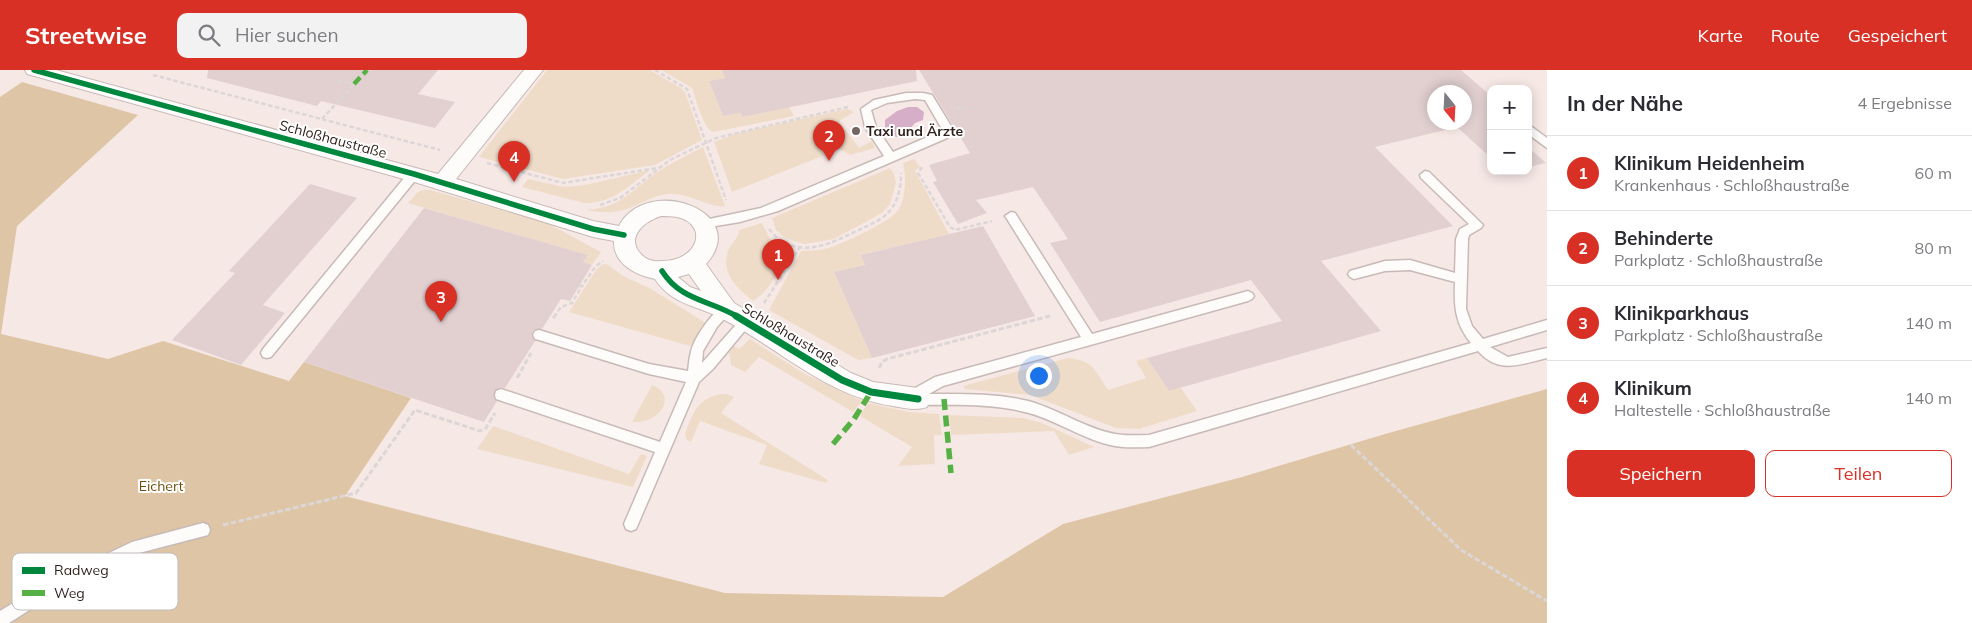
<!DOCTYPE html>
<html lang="de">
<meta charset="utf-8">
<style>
body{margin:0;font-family:Mulish,sans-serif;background:#f2f2f3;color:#2b2b33}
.controls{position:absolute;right:15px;top:15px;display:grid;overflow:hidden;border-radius:10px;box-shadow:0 2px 12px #0003}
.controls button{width:45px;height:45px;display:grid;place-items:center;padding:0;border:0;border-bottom:1px solid #e1e1e2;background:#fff;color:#2b2b33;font:25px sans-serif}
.compass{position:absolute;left:1427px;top:15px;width:45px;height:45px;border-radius:50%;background:#fff;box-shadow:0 2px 12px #0003;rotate:162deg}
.you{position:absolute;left:1038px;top:305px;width:18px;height:18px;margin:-12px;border:4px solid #fff;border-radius:50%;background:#1a73e8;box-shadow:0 0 0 8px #1a73e833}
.badge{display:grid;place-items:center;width:32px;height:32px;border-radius:50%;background:#d93025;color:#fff;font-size:16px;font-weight:700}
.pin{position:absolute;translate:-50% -41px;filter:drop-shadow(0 1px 2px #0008)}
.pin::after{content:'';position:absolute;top:26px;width:18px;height:15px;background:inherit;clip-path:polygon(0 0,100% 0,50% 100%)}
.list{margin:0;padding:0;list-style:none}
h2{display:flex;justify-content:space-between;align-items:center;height:65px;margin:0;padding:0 20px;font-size:21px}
h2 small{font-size:16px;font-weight:400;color:#7c7c81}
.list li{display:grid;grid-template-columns:32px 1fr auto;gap:15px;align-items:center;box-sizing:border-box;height:75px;padding:0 20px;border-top:1px solid #e1e1e2}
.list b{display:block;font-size:19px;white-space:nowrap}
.list p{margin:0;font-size:16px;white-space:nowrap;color:#7c7c81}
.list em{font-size:16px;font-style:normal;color:#7c7c81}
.actions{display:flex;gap:10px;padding:15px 20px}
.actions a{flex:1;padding:11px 0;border:1px solid #d93025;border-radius:10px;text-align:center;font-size:18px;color:#d93025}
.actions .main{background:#d93025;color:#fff}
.icon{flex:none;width:28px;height:28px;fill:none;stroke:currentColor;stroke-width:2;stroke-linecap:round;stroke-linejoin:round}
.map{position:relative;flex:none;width:1547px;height:553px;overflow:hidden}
header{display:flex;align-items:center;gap:30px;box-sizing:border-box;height:70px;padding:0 25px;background:#d93025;color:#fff}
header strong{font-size:24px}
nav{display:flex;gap:28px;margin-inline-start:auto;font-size:18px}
.search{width:350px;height:45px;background:#f2f2f3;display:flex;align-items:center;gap:12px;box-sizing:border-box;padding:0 18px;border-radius:10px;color:#7c7c81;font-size:19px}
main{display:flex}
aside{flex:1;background:#fff}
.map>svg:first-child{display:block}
</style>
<header>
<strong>Streetwise</strong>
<div class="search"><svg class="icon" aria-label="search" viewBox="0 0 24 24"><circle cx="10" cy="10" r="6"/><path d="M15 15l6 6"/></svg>Hier suchen</div>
<nav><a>Karte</a><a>Route</a><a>Gespeichert</a></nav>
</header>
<main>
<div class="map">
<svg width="1547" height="553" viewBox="0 0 1547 553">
<rect width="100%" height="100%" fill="#f6e8e5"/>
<path fill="#efdcc8" d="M547,0H650L681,18L685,22L702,70L655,95L563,109L479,87Z
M661,0H736L723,3L725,8L709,11L723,46L740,43L742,47L789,37L794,46L713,62C703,58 696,29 692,18Z
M847,39L854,42L839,51L859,78L872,71L875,78L850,85L840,79L732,122L714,72L735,64Z
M703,77L725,136C710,139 689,122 668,124C655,125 644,132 632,137C617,144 601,143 586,140C622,137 629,122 656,103C671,93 687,85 703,77Z
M914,89L920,97L915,101L949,164L861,185L865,195L834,202L872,288L858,290L769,240L801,181C809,180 817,181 825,179C840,175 891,152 899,139C906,127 906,106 903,93Z
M890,98L894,104L896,113L890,134L882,143L834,169L805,174L794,171L784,167L776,160L772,148Z
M650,100C629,116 611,134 584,133L522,117L528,109L564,117L585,115Z
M424,120H430L545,152L601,182L592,195L583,192L587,185L408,133L418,122Z
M762,153L770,169L775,174L769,182L786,189C776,205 769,221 753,231C736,217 718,201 730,177C734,171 739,166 739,160Z
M603,194H607L623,206L651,219L706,253L690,276L569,242L596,200Z
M750,269L803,303L862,331L853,342L759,287L745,302L731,295L729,281L733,276L739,279Z
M1068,288C1094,291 1094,299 1108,320L1146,308L1136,291L1147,288L1169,321L1181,318L1197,341L1139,359L1116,358L1030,325L965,319L963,316Z
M652,315C679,325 659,355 632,352Z
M720,324H727L734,327L721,343L828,410L826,413L759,394L767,375L700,351L691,372L687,370L685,364C693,343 696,330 720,324Z
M868,333L909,342L939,344L942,365H934L935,394L898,396L912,377L860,346Z
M949,345L1023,348L1042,353L1094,377L1069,385L1054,361L951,365Z
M493,356L629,404L641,384L647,386L633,417L477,379Z"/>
<path fill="#dec5a6" d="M22,12L138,45L17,156L1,264L108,289L163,271L289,311L304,292L411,328L345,426L725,523L943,527L1063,454L1242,407L1385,364L1547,319V553H0V27Z"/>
<path fill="#d7aec7" d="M908,37H917L924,42L923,50L915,53L903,67H896L885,57V50L897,41Z"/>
<path fill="#e2d0d1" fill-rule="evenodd" d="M208,0H438L418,24L455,32L435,58L321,31L317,36L207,8Z
M722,0H916L917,11L742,47L740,43L723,46L709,11L725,8Z
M919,0H1461L1491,26V88L1457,57L1375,77L1453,156L1321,191L1381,261L1169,321L1147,288L1282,251L1251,210L1100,252L1050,173L1068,169L1033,117L976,130L987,143L958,154L933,112L937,111L929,95L970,83ZM1434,22H1464V52H1434Z
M1528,77L1546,93L1528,97Z
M310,114L357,128L263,235L285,243L241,295L172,270L235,203L229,201Z
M424,138L588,185L583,192L592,195L570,231L561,229L542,259L533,260L531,266L535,271L505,318L500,317L494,321V329L497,331L484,352L304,292Z
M983,156L1035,246L872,288L834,202L865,195L861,185Z"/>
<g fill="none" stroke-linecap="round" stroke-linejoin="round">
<defs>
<path id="service" d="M906,23H923L932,25L951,56L952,59L947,68L778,141L740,152L704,158L700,157L698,154L700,151L761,138L884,86L865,57L861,39L874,30ZM915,29L925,30L942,59L939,62L893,82L876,57L871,40L887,33Z
M1532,57L1547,68V78L1528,64V59Z
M414,100L419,104L418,107L271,287L267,288L263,287L261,283L263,279L410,101Z
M1425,101L1429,102L1483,155L1481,158L1469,165L1468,169L1466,239L1472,256L1483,269L1547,250V260L1490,277L1508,287L1547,278V288C1521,294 1499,305 1478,281L1149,377C1137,377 1126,378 1115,376C1084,370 1058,351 1029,343C993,333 955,335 918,335L913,333L911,329L917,317L935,307L1081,267L1007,149L1005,146L1011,142L1015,143L1092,264L1248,221L1252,223L1254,226L1252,229L1248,231L943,316L929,324C962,324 996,323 1028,331C1058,339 1084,358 1115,364C1126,366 1137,365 1149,365L1471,273C1455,254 1454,236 1455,212L1410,200L1385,201L1354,209L1350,207L1348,204L1350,201L1385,191L1410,190L1455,203L1456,169L1460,159L1469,154L1421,108L1420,105Z
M726,235L730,237L732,240L717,257L703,281L702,293L742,248H750L752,252L713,299L699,312L636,459L631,461L626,459L624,454L655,382L496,329L495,325L496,321L501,319L660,372L686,312L649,304L539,270L535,269L533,265L535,261L539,260L649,294L688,301C689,295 689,288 691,282C693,269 714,239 726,235Z
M203,453L208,455L210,460L208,465L139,483L56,523L9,553H0V541L46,513L132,472Z"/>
<path id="minor" d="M25,0H56L438,104L524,0H543L456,109L593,151L619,156C647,103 753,142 706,194L734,233L851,303L873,312L918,318L927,321L930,329L927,337C915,341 905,338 893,336C825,326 778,277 719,247C695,235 671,234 655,209C636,205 613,194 614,171L593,167L411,111L27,4ZM661,146C666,146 672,146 677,147C709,154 699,191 662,191C655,192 650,191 644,187C623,169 643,152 661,146ZM689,204L701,221L690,217L678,207Z"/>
</defs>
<use href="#service" stroke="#c7bab7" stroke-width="3"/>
<use href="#minor" stroke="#c7bab7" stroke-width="2"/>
<path stroke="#dcd7d6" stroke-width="2.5" stroke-dasharray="4.5 2.5" stroke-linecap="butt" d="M655,0L687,19L726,130
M153,5L440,80
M338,11L354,14
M957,39L968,37
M322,49L354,14
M487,93L563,113L657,98
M922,97L918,103L950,157L955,160L992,151
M600,135L620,128L670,90L716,68L848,37
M769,159C775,166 781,172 790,175C815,184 841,168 863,158C873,153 884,149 891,139C899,129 901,115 901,103
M579,216H582L595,197L603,191
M764,233L800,177
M554,247L561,237L572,233L582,216
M1046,247L1050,246"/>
<path stroke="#dcd7d6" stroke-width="3" stroke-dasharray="5.5 2.5" stroke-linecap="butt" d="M553,248L555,246
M879,298L882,292L887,289L1050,246
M517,308L531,283
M1351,375L1461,480L1547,531
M223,455L356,423L415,340L480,361L486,358L495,343"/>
<use href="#service" fill="#fefcfb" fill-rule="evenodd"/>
<use href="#minor" fill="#fefcfb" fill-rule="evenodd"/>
<path stroke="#56b145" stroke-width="4.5" stroke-dasharray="9 4.5" stroke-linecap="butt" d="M354,14L367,0"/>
<path stroke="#56b145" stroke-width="5.5" stroke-dasharray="11 5.5" stroke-linecap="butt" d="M944,329L951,403
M833,374L854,349L871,322"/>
<defs>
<path id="cycleway-far1" d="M34,0L414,104L593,159L624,165
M662,201C681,231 710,230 738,247"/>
<path id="cycleway" d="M736,246L842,310L871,322L918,329"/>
</defs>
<use href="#cycleway-far1" stroke="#fff" stroke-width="8"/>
<use href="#cycleway" stroke="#fff" stroke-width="10"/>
<use href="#cycleway-far1" stroke="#00873e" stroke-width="5.5"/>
<use href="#cycleway" stroke="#00873e" stroke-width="7"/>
</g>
<circle fill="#746562" stroke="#fff" stroke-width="2" cx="856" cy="61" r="5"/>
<g text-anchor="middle" stroke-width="4" stroke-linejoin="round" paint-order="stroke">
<g font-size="14" font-weight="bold" fill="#2e1f1c" stroke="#fff" text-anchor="start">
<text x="866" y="66">Taxi und Ärzte</text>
</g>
<g font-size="14" fill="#2e1f1c" stroke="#fff">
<text transform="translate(333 69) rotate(15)" y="5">Schloßhaustraße</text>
<text transform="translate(791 265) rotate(31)" y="5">Schloßhaustraße</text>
</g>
<g font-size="14" fill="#6f4f0b" stroke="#fff">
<text x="161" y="421">Eichert</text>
</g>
</g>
<rect x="12" y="483" width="166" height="57" rx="8" fill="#fff" stroke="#c0bcbb" stroke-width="1"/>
<rect x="22" y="497" width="23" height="7" fill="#00873e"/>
<rect x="22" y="520" width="23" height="6" fill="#56b145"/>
<g font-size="14" fill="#2e1f1c">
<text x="54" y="505">Radweg</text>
<text x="54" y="528">Weg</text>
</g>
</svg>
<div class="controls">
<button>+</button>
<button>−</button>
</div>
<svg class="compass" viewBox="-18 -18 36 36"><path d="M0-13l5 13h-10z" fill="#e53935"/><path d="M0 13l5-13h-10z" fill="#7c7c81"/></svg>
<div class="you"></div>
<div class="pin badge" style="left:778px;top:210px">1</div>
<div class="pin badge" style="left:829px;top:91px">2</div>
<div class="pin badge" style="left:441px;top:252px">3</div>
<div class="pin badge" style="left:514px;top:112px">4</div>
</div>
<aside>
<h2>In der Nähe<small>4 Ergebnisse</small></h2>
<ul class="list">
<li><span class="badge">1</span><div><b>Klinikum Heidenheim</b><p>Krankenhaus · Schloßhaustraße</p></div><em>60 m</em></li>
<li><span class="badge">2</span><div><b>Behinderte</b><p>Parkplatz · Schloßhaustraße</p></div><em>80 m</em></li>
<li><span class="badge">3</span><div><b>Klinikparkhaus</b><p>Parkplatz · Schloßhaustraße</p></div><em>140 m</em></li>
<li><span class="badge">4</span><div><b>Klinikum</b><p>Haltestelle · Schloßhaustraße</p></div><em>140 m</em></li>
</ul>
<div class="actions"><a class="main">Speichern</a><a>Teilen</a></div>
</aside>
</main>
